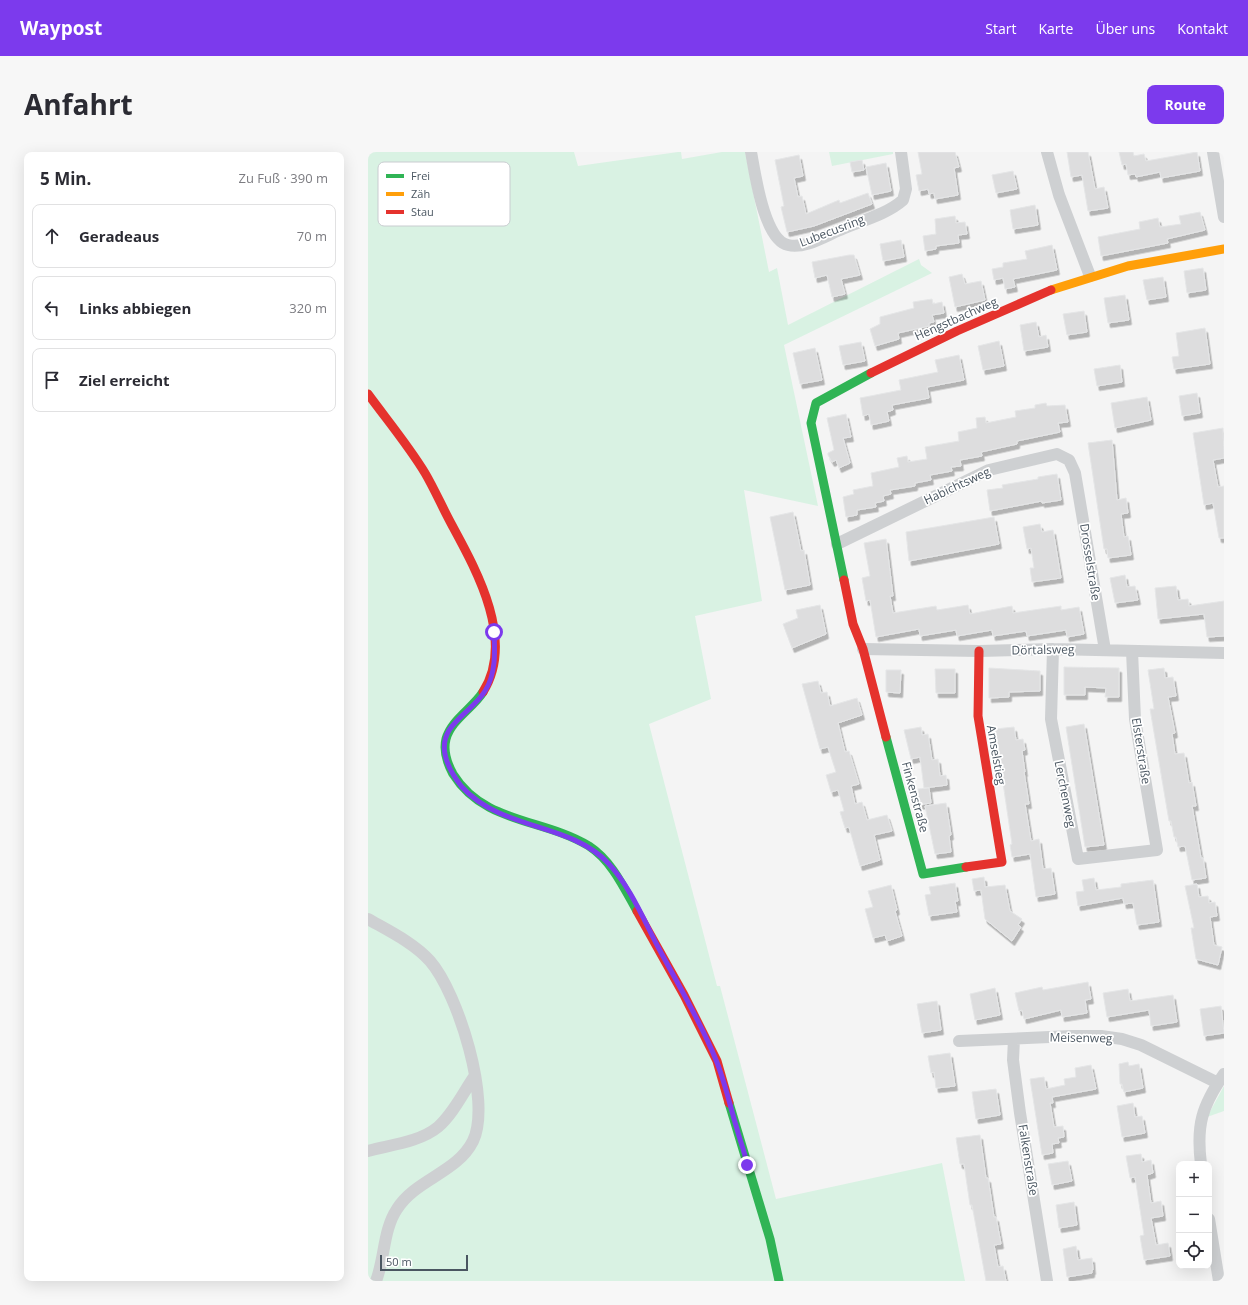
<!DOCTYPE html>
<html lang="de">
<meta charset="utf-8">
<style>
body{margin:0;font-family:"Open Sans",sans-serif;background:#f7f7f7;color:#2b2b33}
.controls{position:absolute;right:12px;bottom:12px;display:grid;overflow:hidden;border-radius:8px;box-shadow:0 4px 16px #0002}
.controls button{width:36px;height:36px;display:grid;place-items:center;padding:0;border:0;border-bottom:1px solid #e1e1e2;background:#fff;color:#2b2b33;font:20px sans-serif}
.scale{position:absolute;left:12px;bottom:10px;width:88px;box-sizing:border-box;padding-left:4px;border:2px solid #4a5661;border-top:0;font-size:11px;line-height:14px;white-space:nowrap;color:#4a5661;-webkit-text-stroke:3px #fff;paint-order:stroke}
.stop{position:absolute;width:12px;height:12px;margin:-9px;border:3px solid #7c3aed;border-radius:50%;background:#fff}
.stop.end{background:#7c3aed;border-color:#fff;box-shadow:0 1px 4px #0008}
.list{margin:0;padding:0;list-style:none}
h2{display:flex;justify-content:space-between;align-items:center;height:52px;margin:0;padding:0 16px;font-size:17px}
h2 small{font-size:13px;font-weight:400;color:#7c7c81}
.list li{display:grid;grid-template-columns:26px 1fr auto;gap:12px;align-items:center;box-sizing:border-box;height:64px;margin:0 8px 8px;padding:0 8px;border:1px solid #e1e1e2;border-radius:8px}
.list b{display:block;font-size:15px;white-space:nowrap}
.list em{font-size:13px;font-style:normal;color:#7c7c81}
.icon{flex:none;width:22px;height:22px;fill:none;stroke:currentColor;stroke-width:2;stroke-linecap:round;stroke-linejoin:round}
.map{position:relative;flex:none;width:856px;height:1129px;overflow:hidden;border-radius:8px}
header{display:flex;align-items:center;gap:24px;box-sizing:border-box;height:56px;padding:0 20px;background:#7c3aed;color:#fff}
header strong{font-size:19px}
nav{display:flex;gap:22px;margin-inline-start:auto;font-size:14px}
.intro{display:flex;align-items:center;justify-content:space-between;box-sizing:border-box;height:96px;padding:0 24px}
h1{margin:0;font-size:28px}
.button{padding:10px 18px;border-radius:8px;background:#7c3aed;color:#fff;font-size:14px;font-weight:700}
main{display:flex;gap:24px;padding:0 24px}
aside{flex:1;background:#fff;border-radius:8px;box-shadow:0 4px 16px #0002}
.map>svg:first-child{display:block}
</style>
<header>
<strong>Waypost</strong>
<nav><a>Start</a><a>Karte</a><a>Über uns</a><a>Kontakt</a></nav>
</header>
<div class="intro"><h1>Anfahrt</h1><a class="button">Route</a></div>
<main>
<aside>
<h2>5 Min.<small>Zu Fuß · 390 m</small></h2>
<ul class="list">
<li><svg class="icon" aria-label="ahead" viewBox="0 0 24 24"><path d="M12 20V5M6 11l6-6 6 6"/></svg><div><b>Geradeaus</b></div><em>70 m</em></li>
<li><svg class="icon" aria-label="left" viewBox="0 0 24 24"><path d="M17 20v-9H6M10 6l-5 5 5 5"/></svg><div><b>Links abbiegen</b></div><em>320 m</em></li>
<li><svg class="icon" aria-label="arrive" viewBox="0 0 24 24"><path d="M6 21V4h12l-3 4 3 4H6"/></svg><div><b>Ziel erreicht</b></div></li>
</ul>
</aside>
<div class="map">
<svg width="856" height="1129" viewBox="0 0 856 1129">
<defs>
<filter id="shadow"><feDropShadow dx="2.5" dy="4.5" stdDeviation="0" flood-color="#0004"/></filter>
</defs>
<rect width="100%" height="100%" fill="#f4f4f4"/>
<path fill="#d9f2e3" d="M0,0H206L210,14L310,0H313L314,7L354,0H377L401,120L409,116L420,173L551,107L553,113L564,121L416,193L450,354L376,338L394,449L327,464L343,547L281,572L349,834H352L408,1047L574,1011L597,1129H0Z
M461,0H525V2L464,14Z
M856,934V959L839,965Z"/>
<path fill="#ddddde" stroke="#e5e6e7" filter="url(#shadow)" d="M550,0H587L591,15L586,16L590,43L567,47L566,41L561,42L560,37L551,39L548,23L554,22Z
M699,0H720L727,37L736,35L740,56L720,59L714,23L703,25Z
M751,0H765L766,4L776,2L778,9L829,0L832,19L793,26L792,20L768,25L767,22L760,23L758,12L754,13Z
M431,3L435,24L426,26L430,45L434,44L438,62L471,48L472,51L500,41L504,52L446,74L419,80L413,55L416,54L407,8Z
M494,8L496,18L484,20L482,10Z
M518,11L523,39L504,43L498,15Z
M645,19L649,37L628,41L624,23Z
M667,53L670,73L645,77L642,58Z
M832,60L837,78L799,87L800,91L733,104L730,85L772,77L771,70L790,66L792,75L813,72L811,64Z
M587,64L588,71L597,70L599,82L590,83L591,91L568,94V97L557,99L555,84L568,82L567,67Z
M533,88L536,105L515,109L512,92Z
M684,93L689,118L645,127L647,135L637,137L635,126L626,128L624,117L635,115V111L659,107L657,99Z
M481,103H486L492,123L473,127L477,142L464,145L459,123L447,126L444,110Z
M835,116L838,138L819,141L816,119Z
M594,122L597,132L613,129L617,148L587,155L581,125Z
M795,125L798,145L779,148L775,128Z
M757,143L761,168L740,171L736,146Z
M564,147L565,152L574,150L576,161L564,163L566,170L561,171V174L530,181L531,187L507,194L502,177L512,172V165L546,156L545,150Z
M716,159L719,180L699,183L695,162Z
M668,170L671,185L678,183L680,195L656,199L652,173Z
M837,176L842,212L806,217L804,205L811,204L808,181Z
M631,189L636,214L615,218L610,194Z
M493,190L497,209L475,213L471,194Z
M447,196L454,228L432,232L425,201Z
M591,203L596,228L559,235L561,246L524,253L525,258L519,260L521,269L503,273L501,262L495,264L492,246L533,238L531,228L570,220L567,208Z
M752,213L754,230L729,234L726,217Z
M829,241L832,261L814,264L811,244Z
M779,245L783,268L747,276L743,251Z
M678,251L679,254L697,253L700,270L690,271L692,280L649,289V292L613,300L614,304L592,308L593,314L583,315L584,319L562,323L563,328L547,331V334L522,338L523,342L515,344L516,349L507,351L508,355L489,358V363L478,365L475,345L486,342L485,338L505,334L503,321L531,315L529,306L539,304L540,310L559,307L557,295L591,289L590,280L609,276L608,266L617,265L618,271L648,265L647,259L667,256V253Z
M478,262L483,285L475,286L482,311L471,316L468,308L464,310L460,303V301L466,298L459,266Z
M855,276L856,306L845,308L850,335L856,334V386H851L845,351L836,353L825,281Z
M744,288L749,348L758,346L760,361L753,362L756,385L760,384L763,403L740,406L739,397H736L720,291Z
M689,322L693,348L674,351V349L622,359L619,338L635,336L634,333L670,327V325Z
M425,360L433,399L436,398L442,433L417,438L402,365Z
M626,365L631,392L541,409L538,380Z
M672,372L674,380L685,378L693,426L664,430L662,416H666L663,396L659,397L655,375Z
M518,387L525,444H522L525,461L568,454L569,458L600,453L602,462L644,454L645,461L693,454V458L711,455L716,482L699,485L698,478L659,484L658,479L625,484L624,478L589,484L588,478L552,484L551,477L508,485L502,448L498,449L494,426L502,424L496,391Z
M757,423L759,435L767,434L770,448L747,451L742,426Z
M808,434L810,448L820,447L821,454L856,449V484L839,485L836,462L790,467L787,436Z
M452,453L458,482L424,496L415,472L430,466L428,458Z
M696,515L751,516V545H737L738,536L717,535V543H696Z
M621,516L672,519V539L641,540V545L621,546Z
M796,516L797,526L805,525L808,544L800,545L807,581L804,582L807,602L816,601L821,631L824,630L828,654H824L833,706H835L838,726L824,728L817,694L810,695L808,685H806L803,669H801L782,557H786L780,518Z
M567,517H587V541H568Z
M518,518H533L532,541L518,540Z
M450,529L453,541L459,540L462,554L489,546L494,563L470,571L477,600L481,599L491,632L483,634L487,652L494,650L499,668L519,663L524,679L506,683L512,708L492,714L481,675L477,676L472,660L476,659L470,638L463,640L458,623L468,620L460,595L452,597L434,532Z
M716,572L736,693L717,695L698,575Z
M553,575L554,583L560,582L564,608L570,607L572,624L578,623L579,633L556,636L552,605L543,607L536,578Z
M646,575L648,588L655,587L657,598L654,599L657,620H656L661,652H657L663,689L671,687L675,717L683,716L687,742L668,745L662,702L644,705L642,693L644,692L627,577Z
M561,636L563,651L549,653L547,644H551L550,637Z
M578,651L583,683L581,684L583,700L567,702L557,654Z
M616,725L617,735L637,733L642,759L654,767L650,773L653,775L644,789L617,767L613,738L606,739L604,727Z
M726,726L728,738L753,735V732L785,728L791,770L769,773L765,751L756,752L755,746L710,754L708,740L716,739L714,728Z
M587,731L590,749H587L589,760L561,764L557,743L563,742L561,735Z
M829,732L831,745L840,744L841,751L847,750L849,764L842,765L846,793L854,795L850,813L828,807L823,776H826L817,734Z
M523,733L529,758L527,759L534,784L519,789L517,783L505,786L497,757L505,755L500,739Z
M720,830L723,847L717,848L719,861L694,865L693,858L656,867L654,858L651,859L647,841L674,835L675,838Z
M627,836L632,863L607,868L602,842Z
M760,837L762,849L805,843L809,870L783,874L781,858L739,865L735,841Z
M569,849L573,878L554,881L549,852Z
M853,854L856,881L836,884L832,857Z
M582,901L587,934L568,936L566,920L563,921L560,904Z
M760,910L761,914L771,912L775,936L756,940L754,932H752L751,912Z
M723,913L728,937L684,945L685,951H682L686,975L695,974L696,985L690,986L691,991L684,992L685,1001L674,1003L662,927L676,925L678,937L697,933L696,927L708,925L707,916Z
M628,937L632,963L608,967L604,940Z
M765,951L767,965L774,964L777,981L754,985L749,954Z
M612,983L618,1026H620L626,1065H628L633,1092L626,1093L630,1115L635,1114L638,1129H618L604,1053H602L596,1012H592L588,986Z
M773,1002L774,1010L783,1008L785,1021L779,1023L783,1051L793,1049L795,1064L783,1066L788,1093L800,1091L802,1104L776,1108L772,1084L776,1083L767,1025L762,1026L758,1004Z
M700,1009L704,1029L684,1033L680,1012Z
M706,1050L709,1073L691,1076L688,1053Z
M708,1094L710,1108L724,1106L725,1118H724V1121L699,1125L695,1097Z"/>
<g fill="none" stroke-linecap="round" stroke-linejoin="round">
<path stroke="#ced0d2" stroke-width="12" d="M383,0C387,21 396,88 420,93C437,97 457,84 472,78C492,69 518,63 535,48L538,37L533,0
M679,0L691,43L722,124
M845,0L856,65
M469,392L621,318L689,302L701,308L707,321L737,498
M495,497L611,499L685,497L856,501
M685,497L683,567L710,707L789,698L767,567L764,499
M0,767C21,779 46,791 62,809C90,841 124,950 105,989C89,1021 48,1027 29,1057C15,1078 17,1106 8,1129
M646,887L645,908L652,961L679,1129
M591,889L704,884H733L754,887L773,893L850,931
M0,999C22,993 52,990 70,975C85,962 95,941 106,925
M833,1012C828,973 834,954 856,922
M841,1067L851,1129"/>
<path stroke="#30b455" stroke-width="9" d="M476,428L443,271L448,251L503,221
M115,540C105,556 83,568 78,587C75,599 79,611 85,622C116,672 175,666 221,694C244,709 256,736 269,759
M518,585L555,722L598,715
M361,951L402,1087L411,1129"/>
<path stroke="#ff9f0a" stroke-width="9" d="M683,138L760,114L856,97"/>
<path stroke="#e5322d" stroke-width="9" d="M503,221L589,179L683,138
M0,242C19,268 40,293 57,321C67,338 75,357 85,375C110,421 147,489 115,540
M476,428L485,472L495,497L518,585
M598,715L634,710L610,564L611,499
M269,759L316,843L349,909L361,951"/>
</g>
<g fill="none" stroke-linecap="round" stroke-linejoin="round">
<path stroke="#7c3aed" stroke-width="5" d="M126,480C127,500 128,522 117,539C104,561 71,572 77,602C79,614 86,625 94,635C134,679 201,670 240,711C261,733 275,766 289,793C309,831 332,868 348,908C357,930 362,954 369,977C372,989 377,1000 379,1013"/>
</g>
<g text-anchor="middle" stroke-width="3.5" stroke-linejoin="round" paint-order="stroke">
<g font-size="12" fill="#4a5661" stroke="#fff">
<text transform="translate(464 79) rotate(-21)" y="4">Lubecusring</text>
<text transform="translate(588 167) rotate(-24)" y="4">Hengstbachweg</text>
<text transform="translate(589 334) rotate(-25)" y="4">Habichtsweg</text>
<text transform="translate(722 410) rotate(81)" y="4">Drosselstraße</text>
<text transform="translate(675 498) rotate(-1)" y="4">Dörtalsweg</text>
<text transform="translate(773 599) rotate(81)" y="4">Elsterstraße</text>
<text transform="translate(628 603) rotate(80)" y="4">Amselstieg</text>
<text transform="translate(697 642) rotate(79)" y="4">Lerchenweg</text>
<text transform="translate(547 645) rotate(75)" y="4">Finkenstraße</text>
<text transform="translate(713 886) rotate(1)" y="4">Meisenweg</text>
<text transform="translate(660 1008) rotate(81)" y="4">Falkenstraße</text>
</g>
</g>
<rect x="10" y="10" width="132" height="64" rx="6" fill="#fff" stroke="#c9ccd0" stroke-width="1"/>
<rect x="18" y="22" width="18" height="4" fill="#30b455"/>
<rect x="18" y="40" width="18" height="4" fill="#ff9f0a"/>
<rect x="18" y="58" width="18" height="4" fill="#e5322d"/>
<g font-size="11" fill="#4a5661">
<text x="43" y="28">Frei</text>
<text x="43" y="46">Zäh</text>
<text x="43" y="64">Stau</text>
</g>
</svg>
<div class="controls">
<button>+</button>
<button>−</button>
<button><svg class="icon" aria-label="locate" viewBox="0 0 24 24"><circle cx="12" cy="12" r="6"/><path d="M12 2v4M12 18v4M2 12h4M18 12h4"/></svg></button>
</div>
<div class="scale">50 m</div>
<div class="stop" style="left:126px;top:480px"></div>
<div class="stop end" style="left:379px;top:1013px"></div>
</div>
</main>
